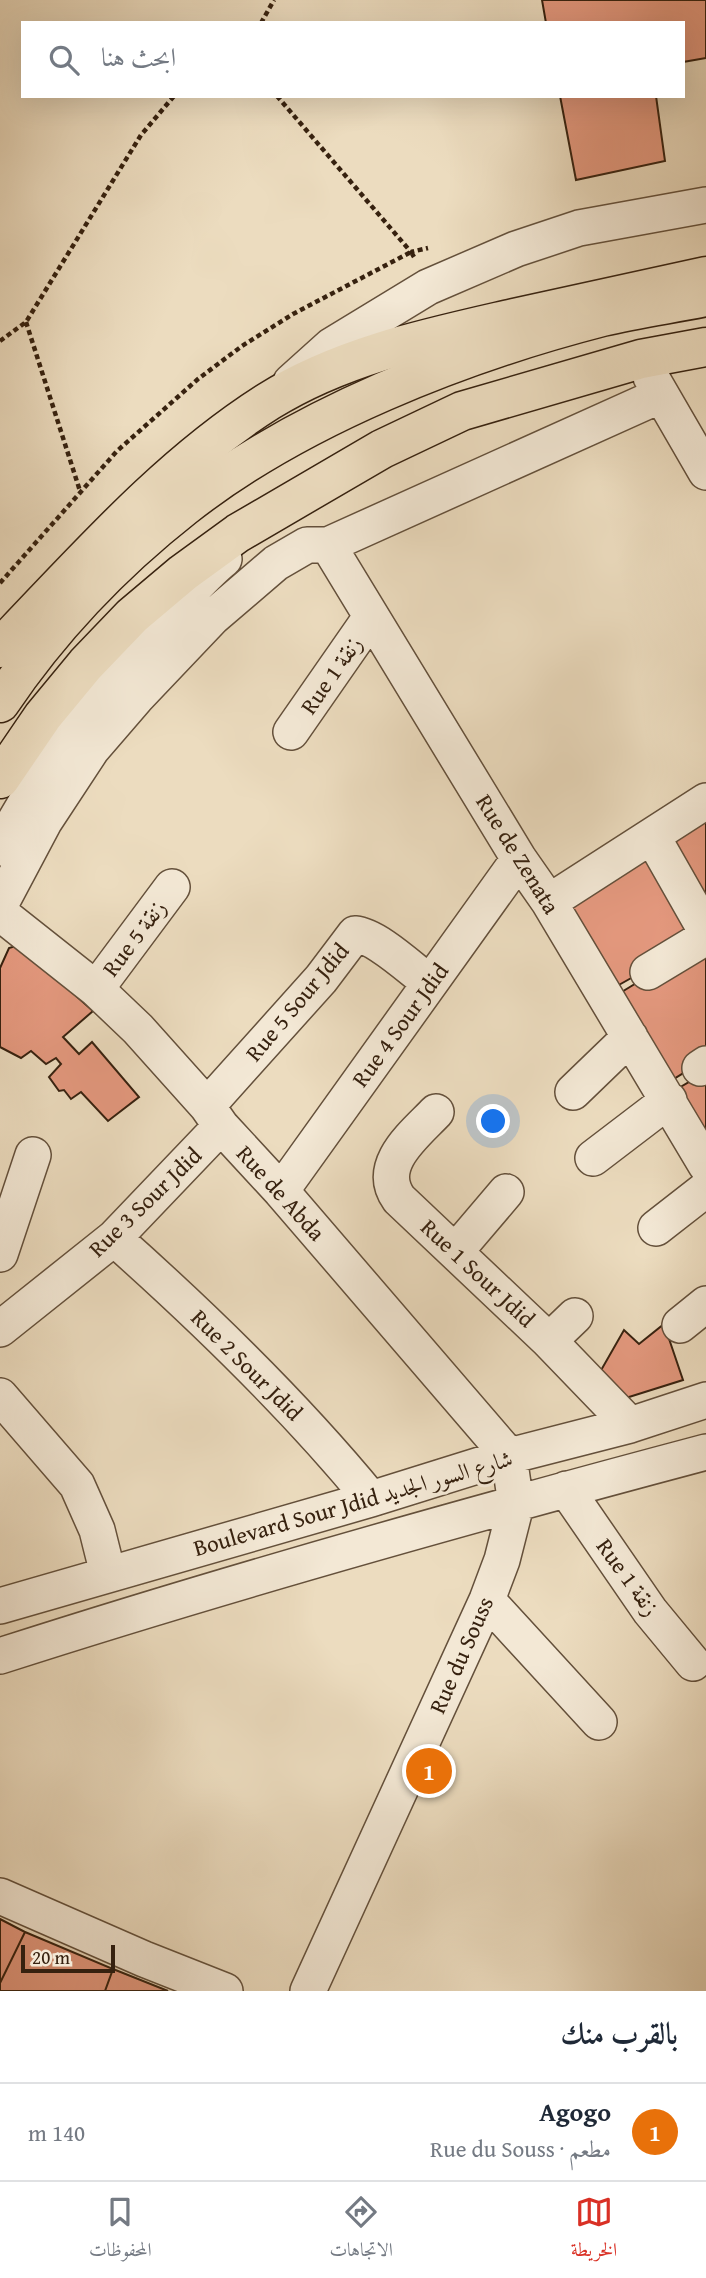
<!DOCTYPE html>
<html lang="ar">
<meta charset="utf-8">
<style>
body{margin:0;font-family:"Gentium Book Plus",Amiri,serif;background:#f6f6f7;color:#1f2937;direction:rtl}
.scale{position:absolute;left:21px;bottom:18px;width:94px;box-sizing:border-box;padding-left:7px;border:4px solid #36210f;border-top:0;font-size:19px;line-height:24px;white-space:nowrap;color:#36210f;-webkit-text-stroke:5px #f3e8d5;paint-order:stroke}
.you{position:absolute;left:494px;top:1122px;width:24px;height:24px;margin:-18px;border:5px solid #fff;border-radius:50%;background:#1a73e8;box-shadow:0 0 0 10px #1a73e833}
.badge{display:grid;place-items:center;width:46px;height:46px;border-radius:50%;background:#d93025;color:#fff;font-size:23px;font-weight:700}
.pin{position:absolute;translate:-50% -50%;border:4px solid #fff;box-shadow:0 2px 7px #0006}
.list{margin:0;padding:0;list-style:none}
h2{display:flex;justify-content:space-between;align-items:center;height:91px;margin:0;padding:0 28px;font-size:30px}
h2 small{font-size:23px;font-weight:400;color:#747a83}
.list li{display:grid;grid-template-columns:46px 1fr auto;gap:21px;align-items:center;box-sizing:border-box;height:98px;padding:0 28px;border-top:2px solid #e0e1e3}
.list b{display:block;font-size:26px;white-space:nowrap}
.list p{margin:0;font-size:23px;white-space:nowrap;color:#747a83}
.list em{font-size:23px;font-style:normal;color:#747a83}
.icon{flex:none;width:38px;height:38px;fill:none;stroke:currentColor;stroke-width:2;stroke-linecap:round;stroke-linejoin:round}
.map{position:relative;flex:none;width:706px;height:1991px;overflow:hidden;direction:ltr}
.search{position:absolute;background:#fff;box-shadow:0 7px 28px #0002;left:21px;right:21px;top:21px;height:77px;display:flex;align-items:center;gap:18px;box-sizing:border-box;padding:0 24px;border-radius:0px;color:#747a83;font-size:26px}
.sheet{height:189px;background:#fff}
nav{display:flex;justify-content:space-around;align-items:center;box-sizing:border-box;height:98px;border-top:2px solid #e0e1e3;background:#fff;font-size:19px;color:#747a83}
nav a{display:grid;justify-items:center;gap:4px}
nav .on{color:#d93025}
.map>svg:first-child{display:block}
</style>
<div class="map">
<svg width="706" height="1991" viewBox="0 0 706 1991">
<rect width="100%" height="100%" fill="#ecdcbf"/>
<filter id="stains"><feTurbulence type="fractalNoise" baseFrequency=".00286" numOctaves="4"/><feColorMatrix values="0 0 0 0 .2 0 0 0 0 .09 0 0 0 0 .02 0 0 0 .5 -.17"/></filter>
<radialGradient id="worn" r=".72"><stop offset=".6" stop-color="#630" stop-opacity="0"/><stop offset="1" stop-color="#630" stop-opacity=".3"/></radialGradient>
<path fill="#e5997f" stroke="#36210f" stroke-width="2" d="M542,0H706V58L683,62V23H546Z
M560,96H656L665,161L576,180Z
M706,811V916L659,839Z
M646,851L697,941L617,986L566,897Z
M19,945L93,1011L63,1037L79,1054L92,1042L139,1097L108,1121L81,1092L71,1099L64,1090L59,1091L49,1077L61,1064L56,1058L46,1064L31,1051L21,1058L0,1047V968L9,948Z
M699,945L706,957V1059L672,1080L620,993Z
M706,1072V1137L677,1089Z
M664,1324L683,1380L610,1403L600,1372L624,1330L639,1344Z
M0,1919L25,1932L0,1983Z
M25,1932L113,1969L105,1991H0V1983Z
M113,1969L168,1991H105Z"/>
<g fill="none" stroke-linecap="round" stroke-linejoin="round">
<defs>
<path id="minor" d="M651,377L706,472
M291,382L331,346L428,287L516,249L579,228L706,205
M328,545L519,859L549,902L706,1165
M291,732L371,617
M652,836L706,931
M0,848C49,757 109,674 182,600C196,586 209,571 224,559
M549,902L706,801
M0,905L44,822L92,749L136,698L213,617L276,563L307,545H328L661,395
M0,913L96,989L138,1029L207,1106L221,1126L281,1191L509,1456L516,1505L502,1560L487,1600L308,1991
M648,972L706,937
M96,989L172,887
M700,1068L706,1064
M573,1092L630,1037
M207,1106L321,979L355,934C377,936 412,970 430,983
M436,1112C414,1135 375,1165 399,1199L549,1341L630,1425
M593,1158L669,1100
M281,1191L519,859
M656,1228L706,1189
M114,1238C205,1319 294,1405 371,1499
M455,1252L506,1192
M0,1254L33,1155
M680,1325L706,1304
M0,1329L114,1238L221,1126
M549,1341L575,1316
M0,1396L77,1485L97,1530L108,1574
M566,1489L650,1611L693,1663
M487,1600L599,1722
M0,1606L371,1499L509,1456L630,1425L706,1400
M0,1656C233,1581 469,1515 706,1452
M0,1896L144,1959L225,1991"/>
<path id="major" d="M0,648C84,561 166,466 269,401C343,355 431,337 514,318C578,304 642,290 706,276"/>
<path id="highway" d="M0,703C50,629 114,562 184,507C298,417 462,353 602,317C636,309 671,304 706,297
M0,779L43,716L86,664L132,616L183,573L238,533L382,449L462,411L641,359L706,347"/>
</defs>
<use href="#minor" stroke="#64503b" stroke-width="38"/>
<use href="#major" stroke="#36210f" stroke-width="41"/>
<use href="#highway" stroke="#36210f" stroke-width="41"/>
<path stroke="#36210f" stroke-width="4.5" stroke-dasharray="5 3.5" stroke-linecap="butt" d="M261,23L274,0
M277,96L411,252L428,248
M26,322L80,491
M0,341L26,322L141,135L174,96
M0,583L117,451L198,379L242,346L293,314L411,252L414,257"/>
<use href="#minor" stroke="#f3e8d5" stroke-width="35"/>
<use href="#major" stroke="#ecdcbf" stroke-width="38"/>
<use href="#highway" stroke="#ecdcbf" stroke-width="38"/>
</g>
<g text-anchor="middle" stroke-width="6" stroke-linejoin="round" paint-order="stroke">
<g font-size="23" fill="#36210f" stroke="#f3e8d5">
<text transform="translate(331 675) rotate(-55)" y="8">Rue 1 زنقة</text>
<text transform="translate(518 854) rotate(58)" y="8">Rue de Zenata</text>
<text transform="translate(134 938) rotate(-53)" y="8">Rue 5 زنقة</text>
<text transform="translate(297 1002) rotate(-50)" y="8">Rue 5 Sour Jdid</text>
<text transform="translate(400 1025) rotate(-54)" y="8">Rue 4 Sour Jdid</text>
<text transform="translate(281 1193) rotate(48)" y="8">Rue de Abda</text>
<text transform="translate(145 1202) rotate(-44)" y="8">Rue 3 Sour Jdid</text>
<text transform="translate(478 1273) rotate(43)" y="8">Rue 1 Sour Jdid</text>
<text transform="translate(247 1365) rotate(45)" y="8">Rue 2 Sour Jdid</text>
<text transform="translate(353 1503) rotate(-16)" y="8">Boulevard Sour Jdid شارع السور الجديد</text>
<text transform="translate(628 1577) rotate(54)" y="8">Rue 1 زنقة</text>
<text transform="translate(461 1655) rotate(-66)" y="8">Rue du Souss</text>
</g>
</g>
<rect width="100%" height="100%" filter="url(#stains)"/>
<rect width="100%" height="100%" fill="url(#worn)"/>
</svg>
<div class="scale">20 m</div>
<div class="you"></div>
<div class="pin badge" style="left:429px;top:1771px;background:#e8710a">1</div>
<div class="search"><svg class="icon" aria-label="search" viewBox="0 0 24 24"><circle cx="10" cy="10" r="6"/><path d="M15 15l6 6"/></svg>ابحث هنا</div>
</div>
<section class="sheet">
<h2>بالقرب منك<small></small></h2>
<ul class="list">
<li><span class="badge" style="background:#e8710a">1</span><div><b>Agogo</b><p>مطعم · Rue du Souss</p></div><em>140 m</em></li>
</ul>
</section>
<nav>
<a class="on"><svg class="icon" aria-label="map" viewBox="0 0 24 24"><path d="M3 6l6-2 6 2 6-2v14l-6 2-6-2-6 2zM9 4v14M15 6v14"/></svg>الخريطة</a>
<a><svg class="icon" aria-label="directions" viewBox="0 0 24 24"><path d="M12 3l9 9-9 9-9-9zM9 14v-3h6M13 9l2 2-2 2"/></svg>الاتجاهات</a>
<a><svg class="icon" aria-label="saved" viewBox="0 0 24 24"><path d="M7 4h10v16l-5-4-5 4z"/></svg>المحفوظات</a>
</nav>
